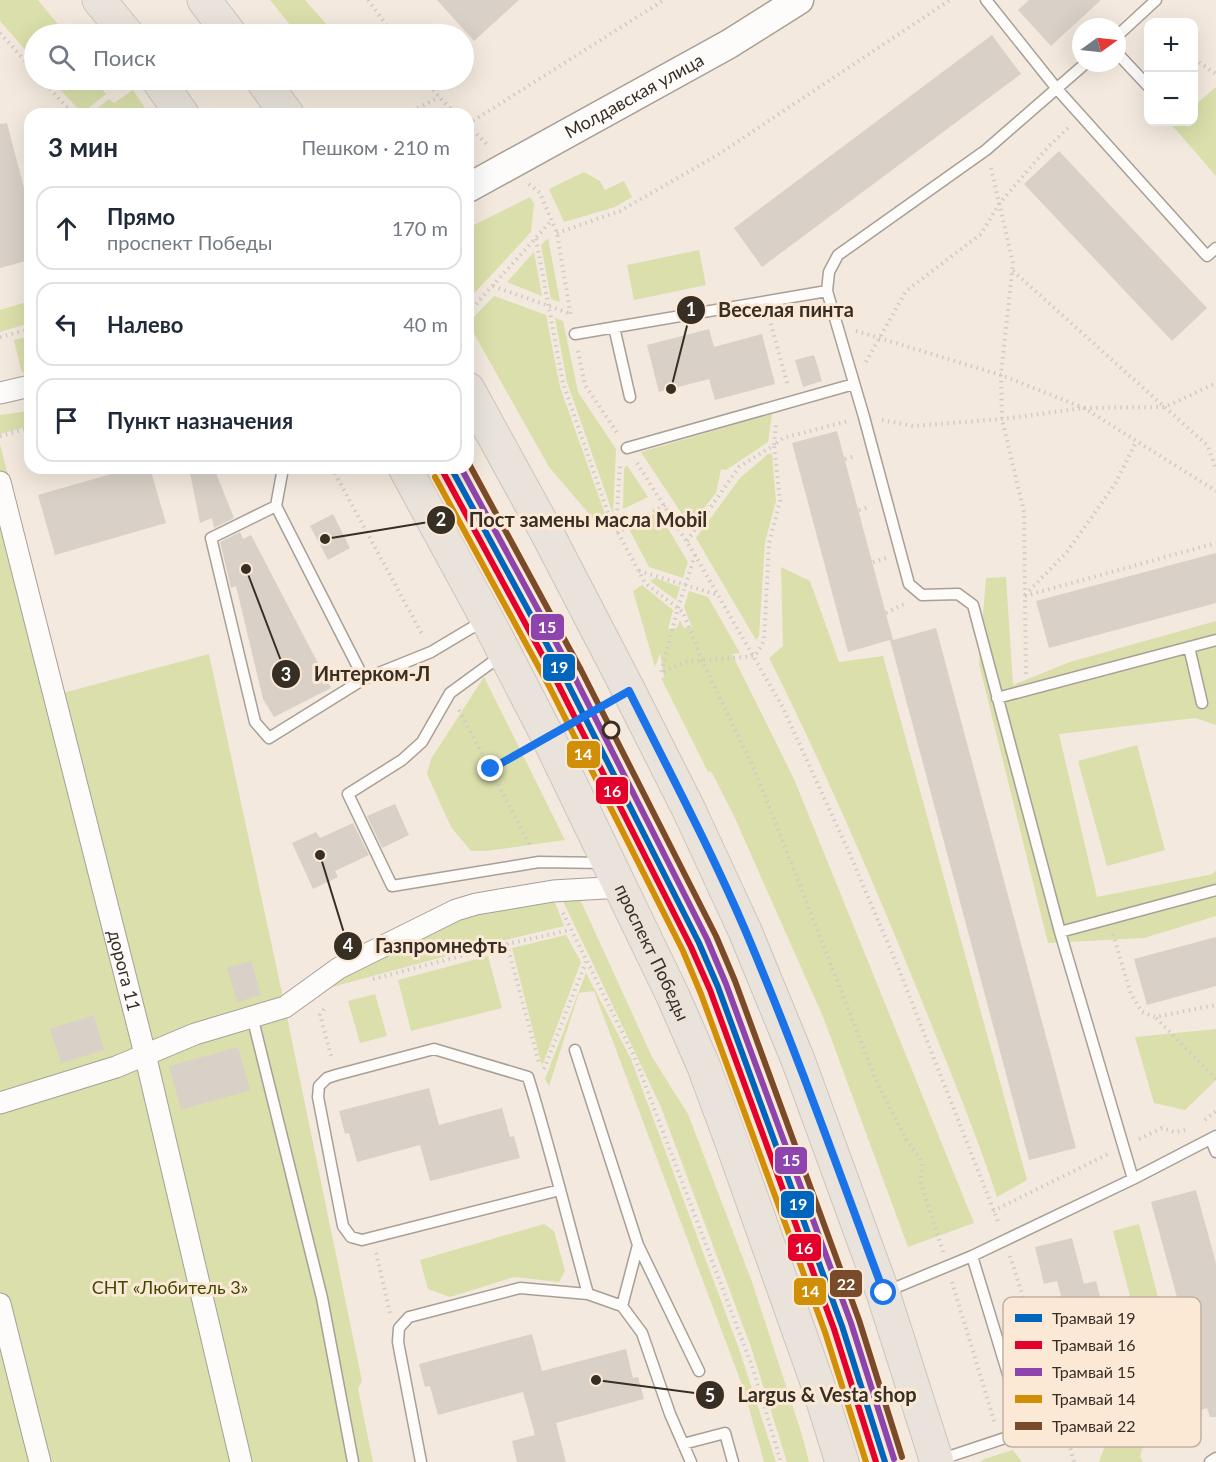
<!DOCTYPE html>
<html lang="ru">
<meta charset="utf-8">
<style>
body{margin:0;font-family:Lato,sans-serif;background:#f2f2f3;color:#1f2937}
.controls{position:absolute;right:18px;top:18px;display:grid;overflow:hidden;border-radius:12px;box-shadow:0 6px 24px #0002}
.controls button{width:54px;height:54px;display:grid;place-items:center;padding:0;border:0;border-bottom:2px solid #e0e1e3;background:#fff;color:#1f2937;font:30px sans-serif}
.compass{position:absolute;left:1072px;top:18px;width:54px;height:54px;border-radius:50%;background:#fff;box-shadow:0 6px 24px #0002;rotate:75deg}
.stop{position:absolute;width:18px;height:18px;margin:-14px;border:4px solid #1a73e8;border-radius:50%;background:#fff}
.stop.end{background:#1a73e8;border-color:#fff;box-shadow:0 2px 6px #0008}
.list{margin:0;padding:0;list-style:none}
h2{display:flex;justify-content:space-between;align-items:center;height:78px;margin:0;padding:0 24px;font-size:26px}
h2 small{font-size:20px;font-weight:400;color:#747a83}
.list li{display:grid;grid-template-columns:39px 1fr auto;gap:18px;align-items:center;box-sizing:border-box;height:84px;margin:0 12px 12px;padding:0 12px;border:2px solid #e0e1e3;border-radius:18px}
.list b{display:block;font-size:22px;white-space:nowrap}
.list p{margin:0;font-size:20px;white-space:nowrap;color:#747a83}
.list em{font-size:20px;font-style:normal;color:#747a83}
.icon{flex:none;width:33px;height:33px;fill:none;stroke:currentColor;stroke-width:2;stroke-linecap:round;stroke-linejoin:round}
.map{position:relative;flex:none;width:1216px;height:1462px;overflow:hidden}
.search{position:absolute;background:#fff;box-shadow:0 6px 24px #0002;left:24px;top:24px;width:450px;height:66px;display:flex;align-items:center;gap:15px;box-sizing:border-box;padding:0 21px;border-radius:33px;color:#747a83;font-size:22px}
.panel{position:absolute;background:#fff;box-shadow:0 6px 24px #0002;left:24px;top:108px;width:450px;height:366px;border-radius:18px}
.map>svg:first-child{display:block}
</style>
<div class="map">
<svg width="1216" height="1462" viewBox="0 0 1216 1462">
<rect width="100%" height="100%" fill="#f3e9de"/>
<path fill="#dadfab" d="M0,0H38L66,34H34V60L0,21Z
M270,0H305L328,26L295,31Z
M51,80H95L106,94L82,113Z
M1216,87V176L1171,124L1174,122H1194V106Z
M133,90L149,114H90L109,99L114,103Z
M584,172L600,181L605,190L624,181L632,197L615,207L564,222L549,189Z
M530,197L534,204L531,232L468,300V228Z
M548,238L560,302L551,299L541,245Z
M699,250L706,285L634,300L627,265Z
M534,252L542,296L507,282Z
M494,296L546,315L560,387L606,517L596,522L549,467L468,323Z
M30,301V323L0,332V310Z
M555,318L563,321L578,392L616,449L613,514L567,382Z
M30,336V372L24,374L21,370L14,340Z
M30,411V426L0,434V415Z
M772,414L768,442L726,470L721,469L716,493L690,526L641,452Z
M0,444L63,693L209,654L285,1007L362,1381L358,1389L373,1462H0Z
M768,454H772L776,501L765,542L759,636L756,640L696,538L740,478Z
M627,465L648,497L623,509L624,469Z
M658,512L688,562L683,578L649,567L629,529Z
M781,567L810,581L839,662L883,656L1027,1180L997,1197C976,1132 949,1069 924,1006C876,888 826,771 769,658L783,646Z
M1006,577L1013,685L1070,662L1216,621V725L1195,718L1059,734L1097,897L1213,874L1216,870V916L1144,938L1048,943L979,664L986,578Z
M655,578L680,587L676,600L650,581Z
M642,585L673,610L668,629L677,628L680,620L684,628L692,627L684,607L689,591L708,597L740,653L732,654L794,779L974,1223L908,1247L824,1019L734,816L711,771L708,772L661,678L664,677L660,653L655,667L633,591Z
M484,677L565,840L486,851H471L451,827L427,774L431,759Z
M1137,745L1165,850L1107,866L1078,761Z
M579,897L652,1057L688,1114L752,1282L802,1435L809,1462H787L751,1347L661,1107L562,899Z
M554,900L564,926L509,939L332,987L339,978L464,918L500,908Z
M566,935L581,962L542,1066L512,948Z
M488,956L502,1008L411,1031L398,980Z
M586,973L631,1059L739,1349L776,1462H764L744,1390L594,991L579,993L549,1086L545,1079Z
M375,994L387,1036L360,1043L348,1001Z
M1216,1029V1080L1185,1110L1154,1103L1135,1037Z
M544,1224L554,1231L565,1271L559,1282L514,1277L450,1297L428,1289L420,1260Z
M1139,1224L1180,1382L1154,1388L1113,1231Z
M1147,1434L1140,1456L1143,1462H1099L1109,1435Z
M1013,1450L1022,1462H981L984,1459Z"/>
<path fill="#d9d1c7" d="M437,0H519L474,41Z
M1029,0H1101L1051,46L1018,10Z
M992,35L1021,74L762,267L734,228Z
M7,123L30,211V260L0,268V124Z
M1059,151L1207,308L1172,341L1024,184Z
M709,329L714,347L762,334L775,384L715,400L709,379L659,392L647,345Z
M814,355L822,381L803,387L795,360Z
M837,431L893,640L936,628L1076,1148L1029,1160L890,640L848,652L792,443Z
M132,468H150L166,523L55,555L38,495Z
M189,468H214L234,518L214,528L212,518L200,523Z
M333,514L350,548L328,560L310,526Z
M240,532L243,539L251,535L331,688L274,717L263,699L236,586L231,588L220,542Z
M1216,553V603L1049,648L1036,601Z
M395,804L409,835L382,848L367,816Z
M353,823L369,855L335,871L338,877L313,889L292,843L316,832L320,838Z
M1216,937V986L1147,1005L1134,959Z
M251,961L261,995L237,1002L227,968Z
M94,1015L104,1050L61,1063L50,1029Z
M238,1047L250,1090L181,1110L169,1066Z
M429,1088L439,1125L502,1108L510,1137L514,1136L520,1158L430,1181L420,1145L357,1162L349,1133L345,1134L339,1111Z
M1196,1190L1216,1263V1417H1210L1207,1408L1142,1427L1135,1404L1201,1385L1151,1202Z
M1072,1238L1084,1284L1096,1281L1123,1383L1087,1393L1057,1281L1044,1284L1035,1247Z
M532,1334L542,1371L626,1349L633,1378L638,1377L644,1399L556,1423L566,1462H517L512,1441L535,1435L523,1392L438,1415L430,1386L425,1387L419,1364Z"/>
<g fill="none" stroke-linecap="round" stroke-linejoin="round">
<defs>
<path id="lane" d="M986,0L1057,89L1207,256L1216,248
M1117,36L1156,0
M1117,53L1148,86
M1086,63L986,150L838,255L829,272L827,291L864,417L909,584L922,595L958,594L973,605L1060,932L1133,1179
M614,327L630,397
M575,334L827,291
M627,448L854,384
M283,468L276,506L364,679L431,652L483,621
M276,506L211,538L255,722L269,738L364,679
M1189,647L1202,703
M502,655L450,693L422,742L402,760L348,794L392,886L539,862L604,863
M997,698L1216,640
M1060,932L1216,890
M252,1016L322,1298L353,1462
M575,1050L638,1245L699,1371
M1211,1140L1216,1152
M560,1190L362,1240L351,1237L343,1226L318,1097L319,1086L327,1078L336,1075L434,1049L528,1077C550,1148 568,1221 588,1294L622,1306L642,1333L670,1414L691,1462
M972,1256L1025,1430
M885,1292L972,1256L1133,1179L1216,1136
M622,1306L638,1245
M683,1444L725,1433L733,1462
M939,1460L1062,1419L1076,1407L1117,1395L1121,1411L1081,1422L1062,1419
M421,1462L398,1342L399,1328L409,1317L520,1288L588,1294
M1210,1462L1216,1458"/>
<g id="street">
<path d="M0,393L30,386"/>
<path id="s1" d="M0,482L145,1054L241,1462"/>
<path d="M0,1103L116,1067L195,1034L285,1007L339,968L456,910L476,904L553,891L622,887"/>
<path d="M0,1304L40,1462"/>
</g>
<g id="secondary">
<path id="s2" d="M468,188L729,44L799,0"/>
</g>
<g id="primary">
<path d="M99,0L127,34"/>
<path d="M204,0L230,34"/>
<path d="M158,80L182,114"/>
<path d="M262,80L287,114"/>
<path d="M468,389L547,533L629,691L689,810L745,931L798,1060L883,1293L937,1462"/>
<path id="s3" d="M405,468L487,619L548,737L673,996L704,1067L731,1140L818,1385L842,1462"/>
</g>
</defs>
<use href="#lane" stroke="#a89f96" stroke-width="13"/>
<use href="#street" stroke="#a89f96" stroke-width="23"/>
<use href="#secondary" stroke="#a89f96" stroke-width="31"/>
<use href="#primary" stroke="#cbc5bf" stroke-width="35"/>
<path stroke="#cfcbc6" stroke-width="4" stroke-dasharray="1.5 4.5" stroke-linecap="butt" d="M368,0L393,34
M0,33L34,71
M1194,59L1216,74
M42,80L73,114
M426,80L439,97L456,114
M407,114L439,97
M468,124L664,0
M468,126L489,146
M991,168L1013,263L1001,375L1002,419L1024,512L1026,674
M529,184L540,193L557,233L571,317
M557,233L620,211L719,154L950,0
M536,239L563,383L609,516L645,583L683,612L702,660L756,773L876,1080L907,1141L922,1161L921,1183L943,1252
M1013,271L1208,446L1216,469
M493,286L571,314
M468,313L552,220
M769,318L788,386
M856,331L1001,375L1084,408L1216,491
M0,337L30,329
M578,351L585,385L618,434
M866,362L906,291L981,234L999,204L1047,148L1068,128
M882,420L913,426L1002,419L1084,408L1165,407L1216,383
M0,436L30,428
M845,459L856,456
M637,463L695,555L782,706L848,850L898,967L999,1224
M332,468L423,636
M859,510L870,507
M616,528L620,464
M617,533L665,505
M687,541L739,467L774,445L776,424
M695,555L678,608L661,673L685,662L755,656L764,641L769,543L780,501L774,445L783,438L848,421
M873,562L886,558
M639,571L718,595
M1025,595L1067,552L1115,484L1136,442
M1025,596L1216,543
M886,613L904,604
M459,710L531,847
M573,723L605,705
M492,769L524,751
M563,913L635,1058L752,1366L781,1462
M1113,934L1131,994L1142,1012L1155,1017L1216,1005
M507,944L539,1063
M373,979L507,944L570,930
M324,1009L320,1015L332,1059
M1156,1018L1216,1079
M544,1069L587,959
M1205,1120L1216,1111
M1139,1139L1162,1128L1175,1132L1185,1130
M993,1211L1108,1154
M376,1253L390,1313
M1010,1256L1056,1401
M952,1282L995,1424
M1067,1437L1074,1462"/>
<use href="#lane" stroke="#fdfcfa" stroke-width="10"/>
<use href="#street" stroke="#fdfcfa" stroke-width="21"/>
<use href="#secondary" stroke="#fdfcfa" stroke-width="28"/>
<use href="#primary" stroke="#e9e3db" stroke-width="33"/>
<defs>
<path id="tram-1" d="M451,468L565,678L699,943L718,987L842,1326L885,1462"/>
<path id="tram-2" d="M443,472L557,682L691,947L710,990L834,1329L876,1462"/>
<path id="tram-3" d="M461,468L573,674L707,939L726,984L851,1323L894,1459"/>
<path id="tram-4" d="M435,477L549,686L683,951L701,994L825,1332L866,1462"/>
<path id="tram-5" d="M468,462L581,670L716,936L735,981L859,1320L902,1457"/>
</defs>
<use href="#tram-1" stroke="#fce9d5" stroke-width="10"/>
<use href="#tram-2" stroke="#fce9d5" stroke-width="10"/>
<use href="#tram-3" stroke="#fce9d5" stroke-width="10"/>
<use href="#tram-4" stroke="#fce9d5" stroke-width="10"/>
<use href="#tram-5" stroke="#fce9d5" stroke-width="10"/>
<use href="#tram-1" stroke="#0065bd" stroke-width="6"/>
<use href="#tram-2" stroke="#e4002b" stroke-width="6"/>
<use href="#tram-3" stroke="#8e44ad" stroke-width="6"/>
<use href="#tram-4" stroke="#d18e07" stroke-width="6"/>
<use href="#tram-5" stroke="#7a4b2a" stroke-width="6"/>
</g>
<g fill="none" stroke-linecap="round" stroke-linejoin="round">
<path stroke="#1a73e8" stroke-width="8" d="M491,769L629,691C669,771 711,850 746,932C796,1050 839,1172 884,1293"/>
</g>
<circle fill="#fce9d5" stroke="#372e24" stroke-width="3" cx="611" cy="730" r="8"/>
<g text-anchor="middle" stroke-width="6" stroke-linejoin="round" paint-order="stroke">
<g font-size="18" fill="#372e24" stroke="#fce9d5">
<text dy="6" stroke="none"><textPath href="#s2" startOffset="190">Молдавская улица</textPath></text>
<text dy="6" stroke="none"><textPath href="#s3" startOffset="544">проспект Победы</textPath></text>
<text dy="6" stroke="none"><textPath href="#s1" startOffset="504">дорога 11</textPath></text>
</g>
<g font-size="18" fill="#3f4900" stroke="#fce9d5">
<text x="170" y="1294">СНТ «Любитель 3»</text>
</g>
</g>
<rect x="1003" y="1297" width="198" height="150" rx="9" fill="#fce9d5" stroke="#c1b1a0" stroke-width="1.5"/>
<rect x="1015" y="1314" width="27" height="8" fill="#0065bd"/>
<rect x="1015" y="1341" width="27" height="8" fill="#e4002b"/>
<rect x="1015" y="1368" width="27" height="8" fill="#8e44ad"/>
<rect x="1015" y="1395" width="27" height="8" fill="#d18e07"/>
<rect x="1015" y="1422" width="27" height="8" fill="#7a4b2a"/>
<g font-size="16" fill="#372e24">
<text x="1052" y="1324">Трамвай 19</text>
<text x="1052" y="1351">Трамвай 16</text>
<text x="1052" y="1378">Трамвай 15</text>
<text x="1052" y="1405">Трамвай 14</text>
<text x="1052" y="1432">Трамвай 22</text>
</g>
<path fill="none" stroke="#372e24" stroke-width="2" d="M671 389L691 310M325 539L441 520M246 569L286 674M320 855L348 946M596 1380L710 1395"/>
<g fill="#372e24" stroke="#fce9d5" stroke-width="2">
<circle cx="671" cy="389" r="6"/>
<circle cx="325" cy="539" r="6"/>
<circle cx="246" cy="569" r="6"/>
<circle cx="320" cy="855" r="6"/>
<circle cx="596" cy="1380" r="6"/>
<circle cx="691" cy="310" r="15"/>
<circle cx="441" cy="520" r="15"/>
<circle cx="286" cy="674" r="15"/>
<circle cx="348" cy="946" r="15"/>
<circle cx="710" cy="1395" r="15"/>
</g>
<g font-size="18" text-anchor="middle" font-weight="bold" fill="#fff">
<text x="691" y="316">1</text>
<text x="441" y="526">2</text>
<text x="286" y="681">3</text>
<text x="348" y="952">4</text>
<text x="710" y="1402">5</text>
</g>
<g font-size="20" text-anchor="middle" font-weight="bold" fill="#372e24" stroke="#fce9d5" stroke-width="6" stroke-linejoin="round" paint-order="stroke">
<text x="786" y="317">Веселая пинта</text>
<text x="588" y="527">Пост замены масла Mobil</text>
<text x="372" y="681">Интерком-Л</text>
<text x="441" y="953">Газпромнефть</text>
<text x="827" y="1402">Largus &amp; Vesta shop</text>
</g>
<g stroke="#fce9d5" stroke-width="2">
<rect x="530" y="613" width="35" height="28" rx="6" fill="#8e44ad"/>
<rect x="542" y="653" width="34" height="29" rx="6" fill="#0065bd"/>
<rect x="566" y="740" width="35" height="29" rx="6" fill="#d18e07"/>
<rect x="595" y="776" width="34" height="29" rx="6" fill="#e4002b"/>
<rect x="774" y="1146" width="34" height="29" rx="6" fill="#8e44ad"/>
<rect x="780" y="1190" width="35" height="29" rx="6" fill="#0065bd"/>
<rect x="787" y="1233" width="35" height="29" rx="6" fill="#e4002b"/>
<rect x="829" y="1269" width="34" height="29" rx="6" fill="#7a4b2a"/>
<rect x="793" y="1277" width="34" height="29" rx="6" fill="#d18e07"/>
</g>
<g font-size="16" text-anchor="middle" font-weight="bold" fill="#fff">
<text x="547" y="633">15</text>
<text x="559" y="673">19</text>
<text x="583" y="760">14</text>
<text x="612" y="797">16</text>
<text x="791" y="1166">15</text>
<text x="798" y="1210">19</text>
<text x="804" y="1254">16</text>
<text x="846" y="1290">22</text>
<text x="810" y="1297">14</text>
</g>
</svg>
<div class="controls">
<button>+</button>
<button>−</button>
</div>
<svg class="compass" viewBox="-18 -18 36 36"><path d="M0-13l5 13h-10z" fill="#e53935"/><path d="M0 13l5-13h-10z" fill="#747a83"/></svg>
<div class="stop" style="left:884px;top:1293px"></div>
<div class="stop end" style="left:491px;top:769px"></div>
<div class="search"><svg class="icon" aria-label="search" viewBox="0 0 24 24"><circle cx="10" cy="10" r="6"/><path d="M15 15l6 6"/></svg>Поиск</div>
<section class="panel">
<h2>3 мин<small>Пешком · 210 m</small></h2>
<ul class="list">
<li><svg class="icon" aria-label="ahead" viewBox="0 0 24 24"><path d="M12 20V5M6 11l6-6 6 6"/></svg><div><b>Прямо</b><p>проспект Победы</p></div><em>170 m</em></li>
<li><svg class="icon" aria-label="left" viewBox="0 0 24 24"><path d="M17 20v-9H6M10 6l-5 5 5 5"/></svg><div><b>Налево</b></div><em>40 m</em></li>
<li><svg class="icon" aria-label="arrive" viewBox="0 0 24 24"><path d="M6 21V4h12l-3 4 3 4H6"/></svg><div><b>Пункт назначения</b></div></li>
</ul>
</section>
</div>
